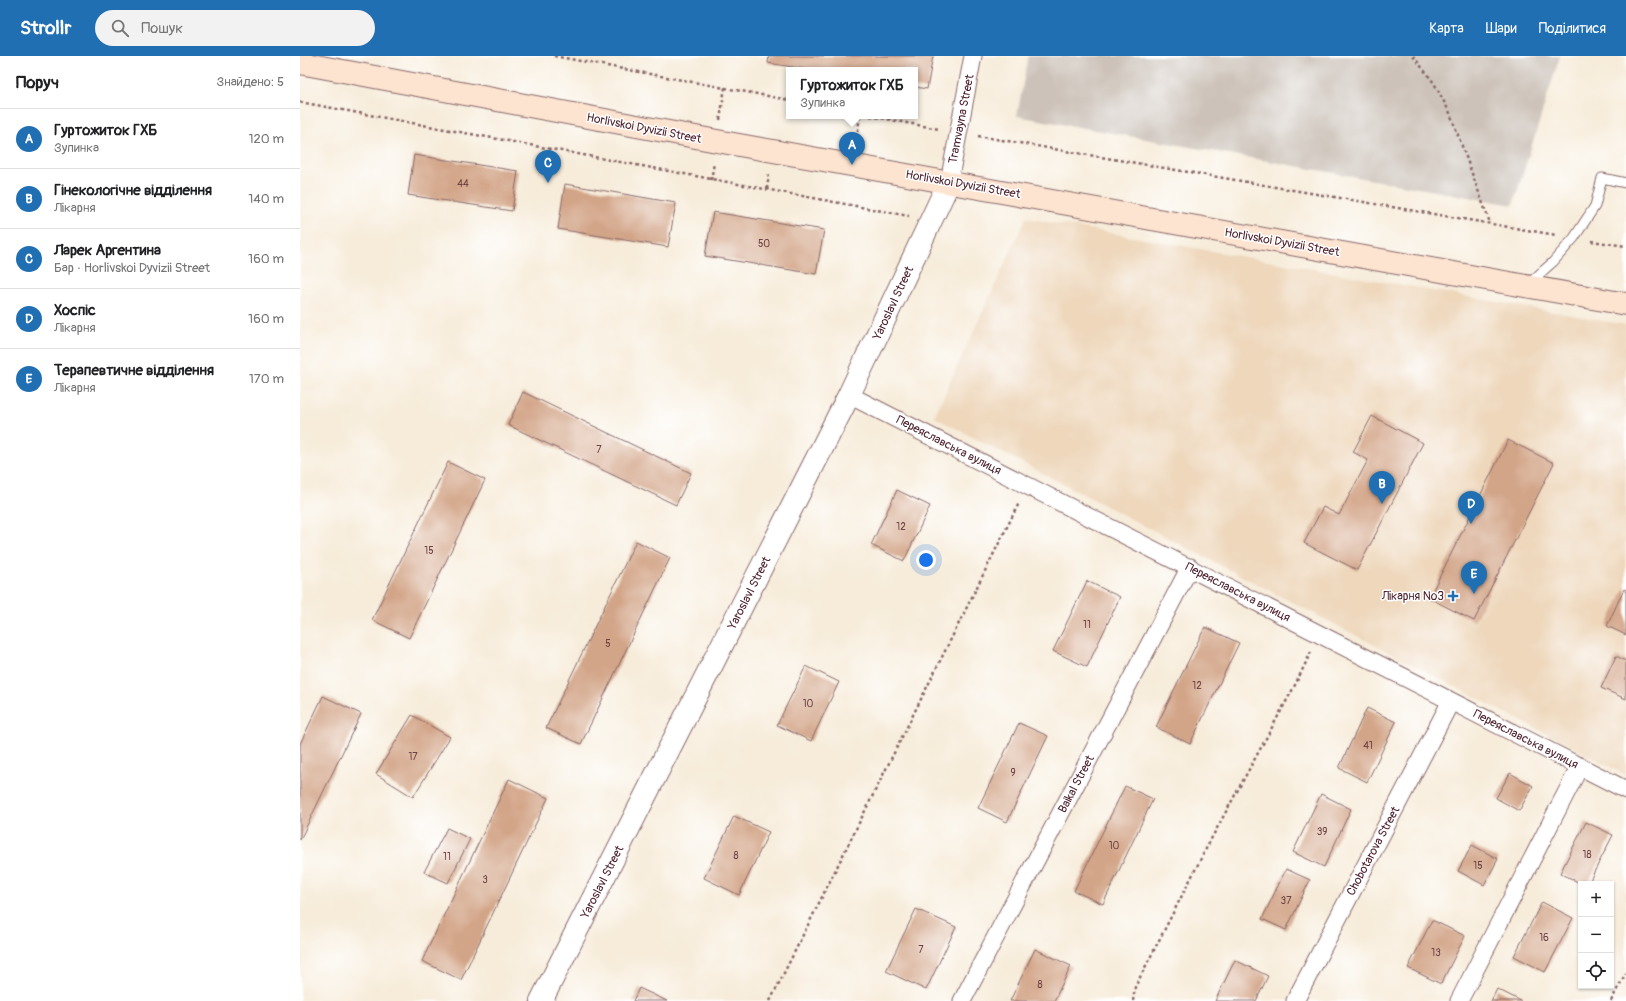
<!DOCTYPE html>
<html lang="uk">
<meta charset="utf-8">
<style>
body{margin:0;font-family:Pangolin,sans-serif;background:#f2f2f2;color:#202124}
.controls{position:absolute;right:12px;bottom:12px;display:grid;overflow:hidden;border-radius:0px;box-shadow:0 1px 3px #0004}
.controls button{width:36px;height:36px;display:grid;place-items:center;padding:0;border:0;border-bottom:1px solid #e0e0e0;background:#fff;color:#202124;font:20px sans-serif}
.you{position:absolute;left:626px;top:504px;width:14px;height:14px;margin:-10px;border:3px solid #fff;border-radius:50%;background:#1a73e8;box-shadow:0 0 0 6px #1a73e833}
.badge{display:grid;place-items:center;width:26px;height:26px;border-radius:50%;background:#1f6fb2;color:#fff;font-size:13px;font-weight:700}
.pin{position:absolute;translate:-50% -33px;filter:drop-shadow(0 1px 2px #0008)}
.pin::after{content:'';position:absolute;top:21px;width:14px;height:12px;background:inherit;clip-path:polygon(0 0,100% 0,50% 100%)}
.popup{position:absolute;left:486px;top:11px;width:132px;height:52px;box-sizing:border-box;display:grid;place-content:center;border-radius:0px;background:#fff;filter:drop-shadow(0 1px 3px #0005);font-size:13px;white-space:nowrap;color:#757577}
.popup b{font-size:15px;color:#202124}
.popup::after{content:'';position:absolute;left:50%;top:100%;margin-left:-8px;border:8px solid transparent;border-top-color:#fff}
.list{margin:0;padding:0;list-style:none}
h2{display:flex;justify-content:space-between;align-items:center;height:52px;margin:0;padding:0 16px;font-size:17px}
h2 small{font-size:13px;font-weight:400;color:#757577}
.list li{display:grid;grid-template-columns:26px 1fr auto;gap:12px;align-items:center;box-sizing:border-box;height:60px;padding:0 16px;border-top:1px solid #e0e0e0}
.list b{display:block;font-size:15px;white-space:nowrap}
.list p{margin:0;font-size:13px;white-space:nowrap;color:#757577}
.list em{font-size:13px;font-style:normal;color:#757577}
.icon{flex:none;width:22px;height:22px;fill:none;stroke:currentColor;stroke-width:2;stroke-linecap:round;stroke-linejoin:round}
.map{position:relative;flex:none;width:1326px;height:945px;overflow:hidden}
header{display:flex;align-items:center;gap:24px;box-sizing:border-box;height:56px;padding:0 20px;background:#1f6fb2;color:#fff}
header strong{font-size:19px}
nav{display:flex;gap:22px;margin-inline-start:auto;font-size:14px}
.search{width:280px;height:36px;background:#f2f2f2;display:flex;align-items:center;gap:10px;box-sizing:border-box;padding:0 14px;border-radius:22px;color:#757577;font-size:15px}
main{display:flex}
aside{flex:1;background:#fff}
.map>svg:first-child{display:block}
</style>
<header>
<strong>Strollr</strong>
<div class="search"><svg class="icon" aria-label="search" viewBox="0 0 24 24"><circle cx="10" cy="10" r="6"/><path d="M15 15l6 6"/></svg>Пошук</div>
<nav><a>Карта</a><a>Шари</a><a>Поділитися</a></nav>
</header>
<main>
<aside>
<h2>Поруч<small>Знайдено: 5</small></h2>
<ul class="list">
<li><span class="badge">A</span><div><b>Гуртожиток ГХБ</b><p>Зупинка</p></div><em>120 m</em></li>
<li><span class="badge">B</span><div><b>Гінекологічне відділення</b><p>Лікарня</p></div><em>140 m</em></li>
<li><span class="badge">C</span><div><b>Ларек Аргентина</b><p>Бар · Horlivskoi Dyvizii Street</p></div><em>160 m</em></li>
<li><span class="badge">D</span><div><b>Хоспіс</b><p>Лікарня</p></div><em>160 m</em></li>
<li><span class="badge">E</span><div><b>Терапевтичне відділення</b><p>Лікарня</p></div><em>170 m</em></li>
</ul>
</aside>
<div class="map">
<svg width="1326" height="945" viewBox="0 0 1326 945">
<rect width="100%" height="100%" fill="#fff"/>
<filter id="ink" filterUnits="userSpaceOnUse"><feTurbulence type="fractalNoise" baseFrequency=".025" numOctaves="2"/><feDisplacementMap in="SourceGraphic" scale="8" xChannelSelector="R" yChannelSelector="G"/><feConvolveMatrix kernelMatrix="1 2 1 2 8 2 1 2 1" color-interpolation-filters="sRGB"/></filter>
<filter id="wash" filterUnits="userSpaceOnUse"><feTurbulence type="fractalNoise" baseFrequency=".012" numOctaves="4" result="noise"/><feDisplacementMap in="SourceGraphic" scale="16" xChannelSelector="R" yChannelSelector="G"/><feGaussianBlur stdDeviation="0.9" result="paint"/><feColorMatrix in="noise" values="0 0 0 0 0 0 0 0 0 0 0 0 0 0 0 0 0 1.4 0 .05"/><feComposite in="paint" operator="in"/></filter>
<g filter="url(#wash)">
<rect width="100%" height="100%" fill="#f7ecda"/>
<path fill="#eed7bb" d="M726,162L1326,269V719L634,361Z"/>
<path fill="#ccc2b9" d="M728,0H1260L1213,149L717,60Z"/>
<g id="blocks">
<path fill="#d3a588" d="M469,0H633L627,33L615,31V14H511L468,7Z
M114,99L218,115L212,155L108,139Z
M265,128L376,147L368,191L258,173Z
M413,156L524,174L516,218L405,200Z
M223,336L391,417L376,449L208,369Z
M1072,360L1123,387L1057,514L1004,487L1023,451L1039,459L1068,404L1053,396Z
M1208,384L1254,407L1174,565L1129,542Z
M148,406L185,424L109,582L72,564Z
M597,434L630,450L604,505L571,489Z
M336,485L370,502L281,688L246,672Z
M787,525L820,541L787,611L753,595Z
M1324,533L1326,534V579L1307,570Z
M905,571L939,587L890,688L856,671Z
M1316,600L1326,605V643L1301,632Z
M506,610L539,626L511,685L477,669Z
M23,640L61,658L0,784V688Z
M1067,652L1096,666L1067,726L1039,712Z
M112,659L150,681L113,741L76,718Z
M719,667L748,680L707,766L678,752Z
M1210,717L1233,730L1219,755L1196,742Z
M209,723L248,742L161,924L122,905Z
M825,730L853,743L803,848L774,835Z
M1021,738L1051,753L1024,811L993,796Z
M434,760L469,776L439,839L404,822Z
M1286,766L1313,779L1288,828H1282L1260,817Z
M147,772L170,783L148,827L124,816Z
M1172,789L1198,803L1184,829L1158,815Z
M986,813L1010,824L986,874L962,863Z
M1242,846L1273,862L1245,916L1214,900Z
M616,853L656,871L626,934L586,915Z
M1132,864L1165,880L1141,928L1108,912Z
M735,893L771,910L754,945H710Z
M935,904L968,920L956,945H915Z
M339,932L367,945H333Z
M1197,933L1221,945H1191Z"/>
</g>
</g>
<g filter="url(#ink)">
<use href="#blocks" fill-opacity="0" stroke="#876768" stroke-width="1"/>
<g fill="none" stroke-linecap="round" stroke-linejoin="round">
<defs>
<path id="service" d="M1227,229L1253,206L1274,182L1295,150L1302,122L1326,127"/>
<path id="minor" d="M649,126L673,0
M549,339L1326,734
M662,945L890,511
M995,945L1151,645
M1159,945L1280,710"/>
<path id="tertiary" d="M241,945L549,339L649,126"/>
<path id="secondary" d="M0,7L417,85L1326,248"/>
</defs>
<use href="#service" stroke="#876768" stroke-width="11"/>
<use href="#minor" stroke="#876768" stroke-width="19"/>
<use href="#tertiary" stroke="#876768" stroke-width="24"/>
<use href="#secondary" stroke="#876768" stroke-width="24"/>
<path stroke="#876768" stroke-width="2.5" stroke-dasharray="3 3" stroke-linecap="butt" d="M254,0L489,44
M1113,0L1134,27L1150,57L1190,167
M0,46L609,160
M570,60L639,73
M420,64L425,31
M678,80L1256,179
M556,87L560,60
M411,124L414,107
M467,133L469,117
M1291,185L1326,190
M470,945L719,447
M833,945L835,931L910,785L994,631L1011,596
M1311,945L1326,917"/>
<use href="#service" stroke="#fff" stroke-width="9"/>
<use href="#minor" stroke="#fff" stroke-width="17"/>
<use href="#tertiary" stroke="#fff" stroke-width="22"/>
<use href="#secondary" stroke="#fde4d1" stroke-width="22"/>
</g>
</g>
<path fill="#1f6fb2" stroke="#fff" stroke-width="1.5" d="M1151 534h4v4h4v4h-4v4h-4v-4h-4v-4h4z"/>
<g text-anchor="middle" stroke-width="3" stroke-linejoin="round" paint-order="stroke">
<g font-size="10" fill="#6c4042">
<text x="163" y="131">44</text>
<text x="464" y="191">50</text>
<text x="299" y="397">7</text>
<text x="601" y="474">12</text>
<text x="129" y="498">15</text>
<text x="787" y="572">11</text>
<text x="308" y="591">5</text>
<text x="897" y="633">12</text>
<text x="508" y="651">10</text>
<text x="1068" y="693">41</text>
<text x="113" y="704">17</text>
<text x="713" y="720">9</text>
<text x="1022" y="779">39</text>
<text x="814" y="793">10</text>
<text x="1287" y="802">18</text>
<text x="436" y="803">8</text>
<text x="147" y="804">11</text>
<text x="1178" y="813">15</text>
<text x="185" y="827">3</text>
<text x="986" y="848">37</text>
<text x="1244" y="885">16</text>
<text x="621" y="897">7</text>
<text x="1136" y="900">13</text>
<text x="740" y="932">8</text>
</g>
<g font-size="12" fill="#4a1f2b" stroke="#fff">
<text transform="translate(661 63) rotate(-79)" y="4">Tramvayna Street</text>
<text transform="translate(344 72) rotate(11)" y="4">Horlivskoi Dyvizii Street</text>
<text transform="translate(663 128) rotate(10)" y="4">Horlivskoi Dyvizii Street</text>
<text transform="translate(982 186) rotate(10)" y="4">Horlivskoi Dyvizii Street</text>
<text transform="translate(593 247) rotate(-65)" y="4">Yaroslavl Street</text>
<text transform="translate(649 389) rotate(27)" y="4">Переяславська вулиця</text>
<text transform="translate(938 536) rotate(27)" y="4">Переяславська вулиця</text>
<text transform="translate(449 537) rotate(-63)" y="4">Yaroslavl Street</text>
<text transform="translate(1226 683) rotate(27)" y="4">Переяславська вулиця</text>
<text transform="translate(776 728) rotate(-62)" y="4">Baikal Street</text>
<text transform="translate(1073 795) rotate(-62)" y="4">Chobotarova Street</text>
<text transform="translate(302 826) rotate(-63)" y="4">Yaroslavl Street</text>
</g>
<g font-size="12" fill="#4a1f2b" stroke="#fff" text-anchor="end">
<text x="1144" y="544">Лікарня №3</text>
</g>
</g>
</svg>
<div class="controls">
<button>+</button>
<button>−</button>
<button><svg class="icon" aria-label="locate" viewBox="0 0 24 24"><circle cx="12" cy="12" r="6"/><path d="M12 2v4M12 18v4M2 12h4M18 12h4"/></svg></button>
</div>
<div class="you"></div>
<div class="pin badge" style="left:552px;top:109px">A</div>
<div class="popup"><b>Гуртожиток ГХБ</b>Зупинка</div>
<div class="pin badge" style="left:1082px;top:448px">B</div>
<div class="pin badge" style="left:248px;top:127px">C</div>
<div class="pin badge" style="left:1171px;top:468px">D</div>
<div class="pin badge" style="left:1174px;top:538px">E</div>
</div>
</main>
